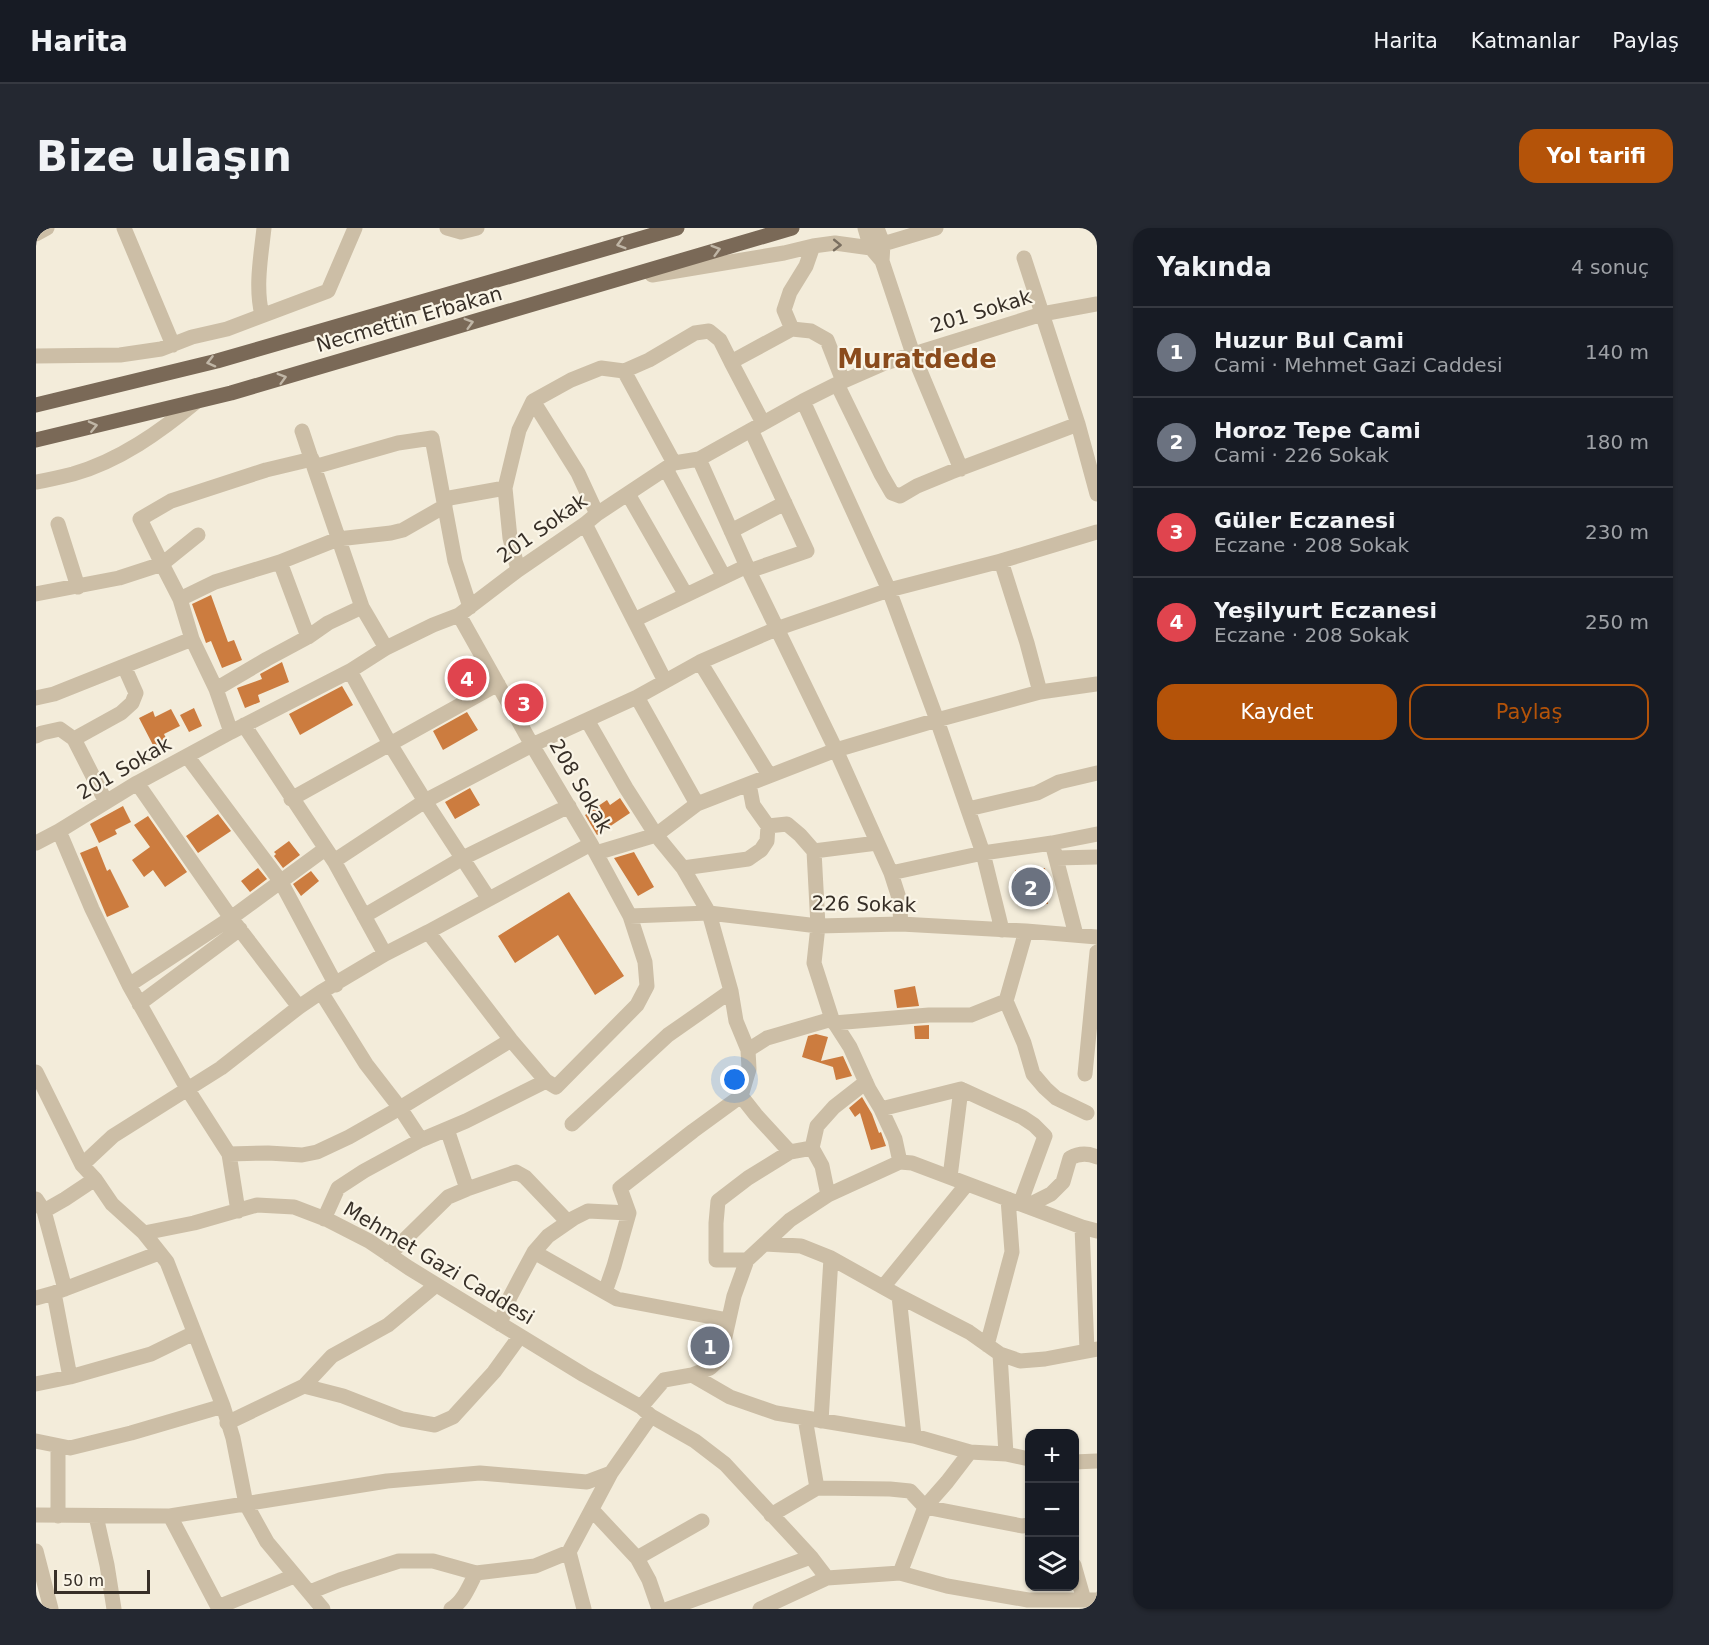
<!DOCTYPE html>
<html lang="tr">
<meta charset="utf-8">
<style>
body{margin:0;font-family:"DejaVu Sans",sans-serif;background:#242831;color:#f1f3f6}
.controls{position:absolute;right:18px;bottom:18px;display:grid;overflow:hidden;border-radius:12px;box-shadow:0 2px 4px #0004}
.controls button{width:54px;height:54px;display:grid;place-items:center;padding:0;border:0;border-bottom:2px solid #363941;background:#171b24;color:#f1f3f6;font:30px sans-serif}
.scale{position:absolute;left:18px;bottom:15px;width:96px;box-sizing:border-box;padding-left:6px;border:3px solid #372f27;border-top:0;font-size:16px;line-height:21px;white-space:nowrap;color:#372f27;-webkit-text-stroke:4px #faf5e7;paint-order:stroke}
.you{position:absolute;left:699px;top:852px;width:21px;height:21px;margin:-15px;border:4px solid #fff;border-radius:50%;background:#1a73e8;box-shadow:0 0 0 9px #1a73e833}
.badge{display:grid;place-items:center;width:39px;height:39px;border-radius:50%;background:#b45309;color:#fff;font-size:20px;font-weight:700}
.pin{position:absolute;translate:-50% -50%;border:3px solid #fff;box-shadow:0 2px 6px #0006}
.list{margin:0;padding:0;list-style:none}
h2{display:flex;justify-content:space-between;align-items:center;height:78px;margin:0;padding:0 24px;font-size:26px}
h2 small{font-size:20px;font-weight:400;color:#9ea1a6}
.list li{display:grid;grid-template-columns:39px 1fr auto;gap:18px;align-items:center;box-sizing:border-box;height:90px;padding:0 24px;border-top:2px solid #363941}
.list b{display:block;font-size:22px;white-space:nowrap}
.list p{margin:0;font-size:20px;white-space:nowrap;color:#9ea1a6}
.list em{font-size:20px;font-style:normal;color:#9ea1a6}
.actions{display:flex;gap:12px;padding:18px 24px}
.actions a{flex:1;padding:14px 0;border:2px solid #b45309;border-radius:18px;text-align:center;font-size:21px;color:#b45309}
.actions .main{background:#b45309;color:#fff}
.icon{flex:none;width:33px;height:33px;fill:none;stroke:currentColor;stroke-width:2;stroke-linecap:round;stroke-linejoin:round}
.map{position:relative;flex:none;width:1061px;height:1381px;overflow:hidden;border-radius:18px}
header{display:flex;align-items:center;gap:36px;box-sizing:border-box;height:84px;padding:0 30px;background:#171b24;border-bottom:2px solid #363941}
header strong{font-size:28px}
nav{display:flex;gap:33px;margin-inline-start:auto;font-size:21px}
.intro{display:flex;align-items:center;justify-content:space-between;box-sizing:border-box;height:144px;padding:0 36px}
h1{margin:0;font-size:42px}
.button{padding:15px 27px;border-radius:18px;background:#b45309;color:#fff;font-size:21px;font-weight:700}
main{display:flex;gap:36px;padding:0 36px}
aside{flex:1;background:#171b24;border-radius:18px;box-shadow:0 2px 4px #0004}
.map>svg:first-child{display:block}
</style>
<header>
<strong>Harita</strong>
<nav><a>Harita</a><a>Katmanlar</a><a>Paylaş</a></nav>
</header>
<div class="intro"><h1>Bize ulaşın</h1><a class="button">Yol tarifi</a></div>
<main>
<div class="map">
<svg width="1061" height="1381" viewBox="0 0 1061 1381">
<rect width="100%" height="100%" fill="#f3ecda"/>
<path fill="#cc7c3f" d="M175,367L192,414L198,412L206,432L186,440L175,413L170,415L156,376Z
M246,434L253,454L222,467L224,474L209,480L201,460L226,451L224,446Z
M306,458L317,477L264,507L253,486Z
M158,480L166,498L153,504L144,487Z
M135,481L144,498L128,506L131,512L118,519L103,490L117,483L119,489Z
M431,484L442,502L407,522L397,503Z
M434,560L444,577L419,591L409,574Z
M584,570L594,585L561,607L549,587L571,572L574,577Z
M87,578L95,594L79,602L81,606L63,615L54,596Z
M182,586L195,603L162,625L150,608Z
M112,588L151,644L129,659L117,642L108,649L96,632L114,619L98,597Z
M253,613L264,627L247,640L238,628L240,626L238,624Z
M61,618L71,643L74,641L93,679L71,689L44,625Z
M598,624L618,659L602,668L578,630Z
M222,640L231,651L214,664L205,653Z
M1009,640L1012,676L981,677L979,642Z
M275,643L283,653L265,668L257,656Z
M533,664L588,748L559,767L522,707L479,735L462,708Z
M879,758L883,778L861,780L858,762Z
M893,797V811H879L878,798Z
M780,806L792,809L785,833L807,828L816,848L800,852L797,839L766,829L772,808Z
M826,869L836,886L843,905L845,904L850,918L835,922L824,885L819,889L813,880Z
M669,1104L680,1106L675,1126L671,1130L664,1128Z"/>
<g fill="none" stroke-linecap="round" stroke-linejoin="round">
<path stroke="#ccbea6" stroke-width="15" d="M88,0L137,117
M411,0L425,4L441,0
M829,0L835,20L846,33L847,16L841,0
M0,6L11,0
M847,16L900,0
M988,30L1042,196L1061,266
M846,33L877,126L925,241
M616,47L748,25L777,18L799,15L835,20
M226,87C219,59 225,28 228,0
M756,101L748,82L754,64L770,38L777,18
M0,128L84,127L125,121L156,109L191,101L292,63L319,0
M695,134L727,195
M588,143L638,235
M801,156L845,246L856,265L864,268L881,258L915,244L1042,196
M497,173L542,245L561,286
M767,173L853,362L901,492L947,625L966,702
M266,203L278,239
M663,231L713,343L800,522L855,645L863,670L865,696
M630,241L688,349
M0,254C12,252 25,249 37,246C83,233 124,204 161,173
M592,266L650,367
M408,271L469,260
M22,296L42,359
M549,296L629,453
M695,303L749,275
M162,307L126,336L104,291L135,273L230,242L276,231
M965,333L991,415L1004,464
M244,334L302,311L355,305L367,302L409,278
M482,342L474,310L469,260L483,202L497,173L535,152L565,140L588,143L613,132L659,105L673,103L684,112L695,134L756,101L775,103L791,112L807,153
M713,343L771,323L715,202
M0,366L83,350L126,336L144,371L156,411L180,461L195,504
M144,371L179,354L244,334L272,409L292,395L326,379
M598,392L711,338
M350,420L326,379L278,239L362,215L396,210L419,333L434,379
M664,434L733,547
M314,443L354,516L389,573L453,671
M180,461L231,431L272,409
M601,469L661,576
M0,470L18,466L156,411
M551,492L590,560L620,607L647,640L673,685L695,763L700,793L712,822L713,841L705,868L720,887L754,924L776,920L786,938L792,967
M208,497L298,633L349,726
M0,508L6,505L24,501L38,511L70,574
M38,511L85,485L96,475L100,465L88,438
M151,528L245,654L300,757
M101,555L195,690L263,779
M713,556L717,577L732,598L751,596L764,607L778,623L782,698L778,735L796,791L814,819L833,861L845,881L859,911L864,934
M255,571L462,456
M932,581L1001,565L1023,554L1061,545
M23,603L56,681L93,757L152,862L193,926L202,983
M0,615L23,603L101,555L195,504L314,443L350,420L397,397L423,387L482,342L549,296L561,286L638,235L663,231L767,173L801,156L849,135L1006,86L1061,76
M1016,615L1040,707
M778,623L841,615
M560,625L620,607L661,576L800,522L901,492L1004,464L1061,456
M1020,630L1061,629
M298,633L389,573L496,517L601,469L664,434L740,401L853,362L965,333L1061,304
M647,640L712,631L725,622L731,613L732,598
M855,645L947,625L1016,615L1061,606
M328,688L427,630L533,578
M594,688L673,685L782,698L865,696L990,703L1061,709
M990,703L970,773L988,815L997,846L1009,860L1020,870L1051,885
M392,704L475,812L510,853L520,859L601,777L611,758L609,734L594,688L555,616L496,517L423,387
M93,757L195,690L289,621
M285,764L330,836L364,880L385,912
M103,776L204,701
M798,795L893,787H935L970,773
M712,822L731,810L796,791
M0,844L46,937L59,951L76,976L108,1005L131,1034L187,1178L197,1210L210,1276L231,1314L287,1381
M1049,846L1061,724
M845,881L925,861L986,889L998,897L1009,908L984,976
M536,896L632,807L695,763
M411,901L431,961
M776,920L781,898L798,879L830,854
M193,926L232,925L266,927L281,924L313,909L364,880L475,812
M46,937L77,908L185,840L263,779L285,764L349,726L392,704L555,616
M914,949L925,861
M0,971L8,983L29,971L59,951
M991,978L1015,966L1027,954L1034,930C1043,925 1052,925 1061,929
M8,983L29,1061
M288,991L302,960L328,943L385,912L430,893L510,853
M1046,999L1051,1122
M108,1005L158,995L221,977L258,979L292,992L333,1013L373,1040L548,1147L605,1179L615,1188L659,1213L689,1236L775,1329L791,1350
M729,1016L765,1018L795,1030L863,1068L933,1104L964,1126L984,1133L1009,1131L1061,1121
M498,1024L581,1071L692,1092
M353,1027L412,969L431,961L480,944L489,949L532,994
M711,1032H680V995L682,973L712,950L754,924
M847,1059L931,956
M569,1064L578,1038L593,985L584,960L657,903L705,868
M18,1065L34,1149
M863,1068L878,1208
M0,1070L18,1065L123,1025
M464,1096L474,1069L484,1050L498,1024L512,1008L538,990L552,983L593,985
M951,1117L976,1024L972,971
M964,1126L970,1226
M656,1147L694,1169L740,1185L878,1208L934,1224L970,1226L993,1231
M0,1156L34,1149L115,1126L158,1105
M268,1158L307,1168L366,1191L399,1197L417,1189L458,1144L484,1108
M605,1179L628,1152L656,1147L674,1140L684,1131L698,1068L711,1032L754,992L792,967L864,934L876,935L1046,999L1061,1003
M769,1190L781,1260
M785,1193L795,1030
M191,1195L268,1158L296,1128L352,1097L400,1057
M0,1213L34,1220L95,1205L187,1178
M1038,1234L1061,1233
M556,1282L601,1330L613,1352L623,1381
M0,1287L134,1288L351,1253L444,1245L551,1254L575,1245L615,1188
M735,1287L781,1260L854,1261L874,1263L889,1279L986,1298L993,1297
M22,1288V1218
M60,1288L71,1337L78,1381
M134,1288L183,1381
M0,1323L15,1381
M533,1324L548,1381
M601,1330L666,1293
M1038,1337L1048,1372
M864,1345L889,1279L911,1254L934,1224
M274,1364L304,1352L363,1333H397L440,1345L499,1338L533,1324L575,1245
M182,1379L258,1348
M415,1381C428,1373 433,1358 440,1345
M632,1381L775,1329
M724,1381L791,1350L864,1345L911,1358L992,1372H1061"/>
<path stroke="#7a6957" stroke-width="15" d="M0,177L181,133L641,0
M0,212L195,165L756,0"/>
</g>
<defs><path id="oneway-chevron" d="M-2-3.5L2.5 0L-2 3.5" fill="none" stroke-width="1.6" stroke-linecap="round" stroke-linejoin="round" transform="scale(1.5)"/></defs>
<g stroke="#c0b6a6">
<use href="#oneway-chevron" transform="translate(585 16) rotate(164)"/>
<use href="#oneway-chevron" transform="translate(680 22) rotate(-16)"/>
<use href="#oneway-chevron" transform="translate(433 95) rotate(-16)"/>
<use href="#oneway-chevron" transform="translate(175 134) rotate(166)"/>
<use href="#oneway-chevron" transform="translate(246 150) rotate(-16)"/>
<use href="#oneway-chevron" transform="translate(57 198) rotate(-13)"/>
</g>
<use stroke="#7a6f60" href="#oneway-chevron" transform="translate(801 17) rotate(1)"/>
<g text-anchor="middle" stroke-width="4.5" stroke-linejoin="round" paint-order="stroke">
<g font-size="20" fill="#372f27" stroke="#faf5e7">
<text transform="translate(945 83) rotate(-17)" y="7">201 Sokak</text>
<text transform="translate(373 91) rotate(-16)" y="7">Necmettin Erbakan</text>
<text transform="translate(506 300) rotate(-35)" y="7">201 Sokak</text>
<text transform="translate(88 540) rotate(-30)" y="7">201 Sokak</text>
<text transform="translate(545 558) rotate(60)" y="7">208 Sokak</text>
<text transform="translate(828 676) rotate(1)" y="7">226 Sokak</text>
<text transform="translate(403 1035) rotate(31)" y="7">Mehmet Gazi Caddesi</text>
</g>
<g font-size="26" font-weight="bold" fill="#8a4b1c" stroke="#faf5e7">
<text x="881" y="140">Muratdede</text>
</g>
</g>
</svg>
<div class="controls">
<button>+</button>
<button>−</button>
<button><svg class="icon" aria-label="layers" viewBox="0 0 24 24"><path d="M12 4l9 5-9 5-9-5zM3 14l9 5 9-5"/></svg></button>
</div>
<div class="scale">50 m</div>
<div class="you"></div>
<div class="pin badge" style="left:674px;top:1118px;background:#6b7280">1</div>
<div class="pin badge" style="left:995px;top:659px;background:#6b7280">2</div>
<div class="pin badge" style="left:488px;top:475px;background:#e0444e">3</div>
<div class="pin badge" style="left:431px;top:450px;background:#e0444e">4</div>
</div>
<aside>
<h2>Yakında<small>4 sonuç</small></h2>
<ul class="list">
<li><span class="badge" style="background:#6b7280">1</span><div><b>Huzur Bul Cami</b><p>Cami · Mehmet Gazi Caddesi</p></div><em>140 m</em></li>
<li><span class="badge" style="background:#6b7280">2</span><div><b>Horoz Tepe Cami</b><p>Cami · 226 Sokak</p></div><em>180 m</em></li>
<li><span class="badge" style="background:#e0444e">3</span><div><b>Güler Eczanesi</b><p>Eczane · 208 Sokak</p></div><em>230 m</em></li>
<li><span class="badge" style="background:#e0444e">4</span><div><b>Yeşilyurt Eczanesi</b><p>Eczane · 208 Sokak</p></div><em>250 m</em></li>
</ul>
<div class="actions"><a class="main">Kaydet</a><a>Paylaş</a></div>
</aside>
</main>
